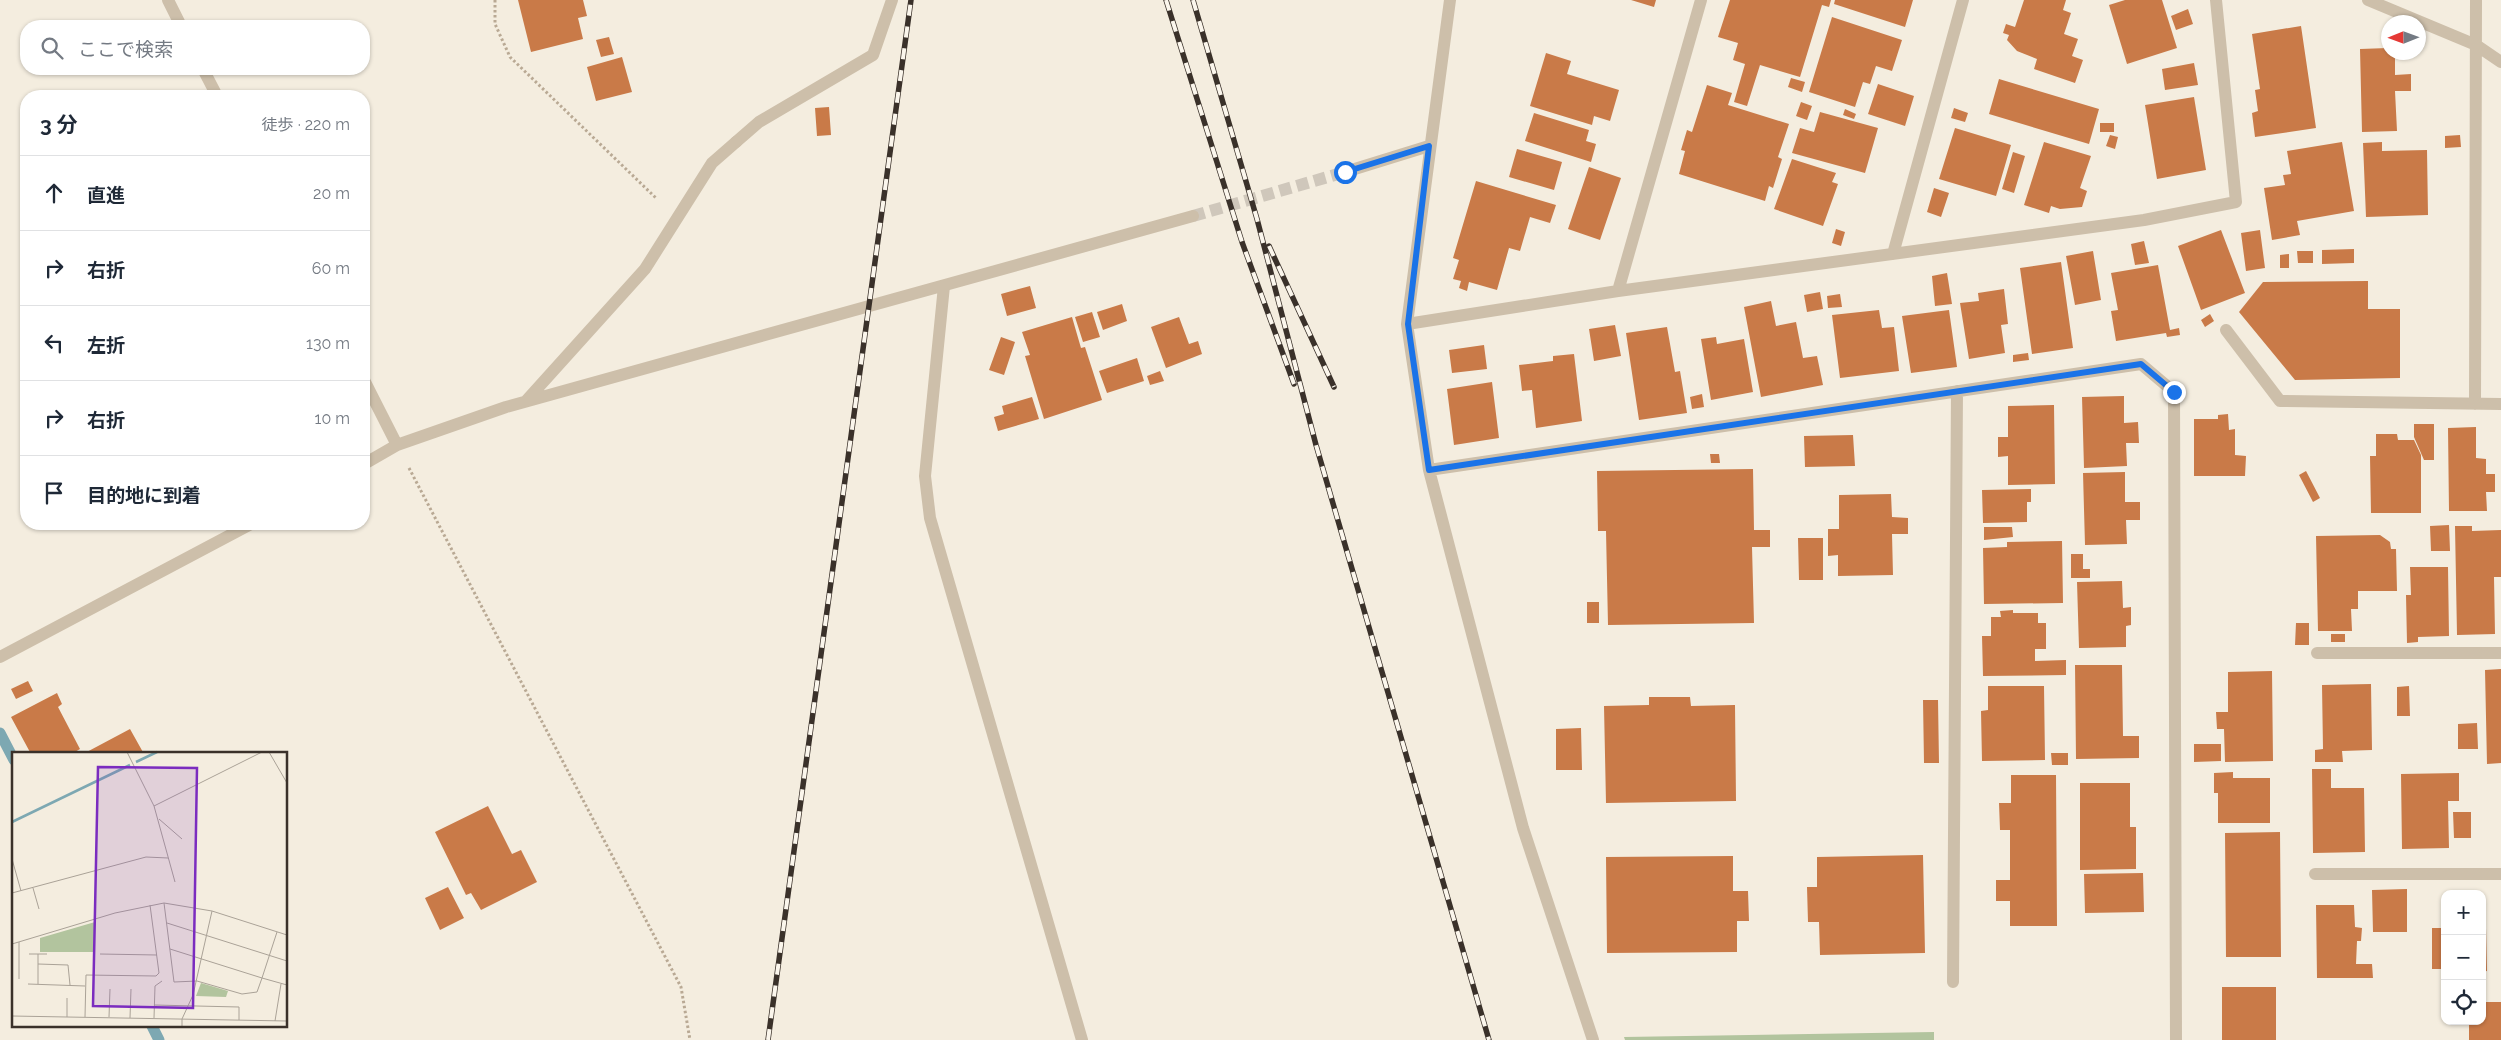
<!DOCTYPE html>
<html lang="ja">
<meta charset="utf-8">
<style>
body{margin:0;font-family:Raleway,"Noto Sans JP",sans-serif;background:#f6f6f7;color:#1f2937}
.controls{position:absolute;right:15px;bottom:15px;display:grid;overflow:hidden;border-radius:10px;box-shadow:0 1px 4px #0004}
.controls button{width:45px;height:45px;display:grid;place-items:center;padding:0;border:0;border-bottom:1px solid #e0e1e3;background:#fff;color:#1f2937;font:25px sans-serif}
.compass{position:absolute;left:2381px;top:15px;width:45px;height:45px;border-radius:50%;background:#fff;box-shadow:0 1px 4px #0004;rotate:269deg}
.stop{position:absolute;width:15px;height:15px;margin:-11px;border:4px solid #1a73e8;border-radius:50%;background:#fff}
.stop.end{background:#1a73e8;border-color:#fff;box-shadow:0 1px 5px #0008}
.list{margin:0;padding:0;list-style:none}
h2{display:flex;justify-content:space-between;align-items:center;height:65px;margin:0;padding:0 20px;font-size:21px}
h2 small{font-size:16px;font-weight:400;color:#747a83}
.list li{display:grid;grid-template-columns:32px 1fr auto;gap:15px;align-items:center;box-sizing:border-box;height:75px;padding:0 20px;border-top:1px solid #e0e1e3}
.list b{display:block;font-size:19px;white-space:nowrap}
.list em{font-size:16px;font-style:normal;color:#747a83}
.icon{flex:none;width:28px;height:28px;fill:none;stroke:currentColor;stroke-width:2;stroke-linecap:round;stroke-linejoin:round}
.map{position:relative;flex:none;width:2501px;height:1040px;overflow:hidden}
.search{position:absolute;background:#fff;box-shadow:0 1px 4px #0004;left:20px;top:20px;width:350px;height:55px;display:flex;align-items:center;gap:12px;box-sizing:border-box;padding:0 18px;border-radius:20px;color:#747a83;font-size:19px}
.panel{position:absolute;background:#fff;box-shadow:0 1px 4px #0004;left:20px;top:90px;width:350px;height:440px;border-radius:20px}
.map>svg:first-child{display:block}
</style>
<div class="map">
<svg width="2501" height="1040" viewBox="0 0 2501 1040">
<rect width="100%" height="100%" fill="#f4eddf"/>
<path fill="#b2c49e" d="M1934,1032V1040H1625L1624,1037Z"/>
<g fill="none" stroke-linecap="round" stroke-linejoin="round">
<path stroke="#7da8b2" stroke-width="11" d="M0,733L14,760
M152,1026L159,1040"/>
</g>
<path fill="#c97a48" d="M518,0H583L587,16L578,18L583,39L531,52Z
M1631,0H1656L1654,7Z
M1730,0H1831L1829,7L1822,5L1800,77L1760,65L1747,106L1734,102L1745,64L1733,60L1738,43L1718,37Z
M1835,0H1913L1905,27L1834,4Z
M2024,0H2066L2063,10L2071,13L2064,34L2078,39L2072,56L2083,60L2075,83L2034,69L2037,59L2017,51L2007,40L2009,35L2003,33L2006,24L2015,27Z
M2125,0H2162L2177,48L2127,64L2109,5Z
M2188,9L2193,24L2176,30L2171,16Z
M1832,17L1902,40L1892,71L1876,66L1870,84L1863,82L1855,107L1809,92Z
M2301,26L2316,128L2255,137L2252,113L2258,111L2255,90L2260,89L2252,34Z
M609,37L614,54L601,57L596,40Z
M2388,48V52H2395V75L2411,74V91H2395L2397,131L2362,132L2360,49Z
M1546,53L1571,61L1567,74L1619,90L1610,121L1594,116L1592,125L1530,106Z
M622,57L632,92L596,101L587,67Z
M2194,63L2198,85L2165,90L2162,69Z
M1791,78L1805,82L1802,92L1788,87Z
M1999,79L2099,109L2089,144L1989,114Z
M1878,84L1914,96L1905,126L1868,114Z
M1707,85L1732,93L1728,105L1789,124L1778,157L1782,159L1773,188L1769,186L1765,201L1679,174L1685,151L1681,150L1687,130L1692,132Z
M2194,97L2206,170L2157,179L2145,105Z
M1801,102L1812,106L1807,120L1796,116Z
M829,107L831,135L817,136L815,108Z
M1954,108L1968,113L1965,122L1951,118Z
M1845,109L1856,114L1854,119L1843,115Z
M1820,112L1878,128L1865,173L1792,153L1800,128L1814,132Z
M1534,113L1589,130L1586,141L1596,144L1591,162L1525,141Z
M2100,123H2114V132H2100Z
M1955,128L2011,145L1996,196L1939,179Z
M2110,135L2118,137L2115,149L2106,146Z
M2460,135L2461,147L2445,148V136Z
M2044,142L2091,156L2080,188L2087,191L2082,207L2060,209L2051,206L2049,213L2024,205Z
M2342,142L2354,211L2297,221L2300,235L2272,240L2264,188L2285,185L2283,175L2291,174L2287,151Z
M2382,142V151L2427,150L2428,215L2366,217L2363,143Z
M1517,149L1562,162L1554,190L1509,177Z
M2013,152L2025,156L2014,193L2002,189Z
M1792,159L1836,173L1832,182L1838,184L1823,226L1774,209Z
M1589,167L1621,178L1600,240L1568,229Z
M1476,181L1556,205L1550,223L1530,217L1520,251L1509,248L1497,290L1469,282L1467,291L1459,288L1461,281L1453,279L1459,260L1453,258Z
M1934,188L1949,193L1941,217L1927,212Z
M1836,229L1845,232L1841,246L1832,243Z
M2221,230L2245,293L2201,310L2178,246Z
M2260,230L2265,268L2246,271L2241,233Z
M2144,241L2149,263L2135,265L2131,244Z
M2354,249V263L2322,264V250Z
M2093,251L2101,300L2075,305L2066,256Z
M2297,251H2313V263H2298Z
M2289,254V268H2280V255Z
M2061,262L2073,348L2032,354L2020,268Z
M2158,265L2170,330L2179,328L2180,335L2167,337L2166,333L2116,341L2111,311L2118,310L2111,273Z
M1947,273L1952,304L1935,306L1932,276Z
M2368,281V309H2400V378L2295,380L2239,312L2263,282Z
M1030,286L1036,308L1007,316L1001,294Z
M2004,289L2008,324L2001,325L2005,353L1969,359L1960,303L1979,301L1978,293Z
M1820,292L1823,309L1807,312L1804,295Z
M1840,294L1842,307L1828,308L1827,296Z
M1771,301L1776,326L1796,322L1803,358L1817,356L1823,385L1761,397L1744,307Z
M1122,304L1127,321L1103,330L1097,312Z
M1879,310L1882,328L1894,327L1899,371L1840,378L1832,315Z
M1949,310L1957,367L1911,373L1902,316Z
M1092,312L1100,337L1083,342L1075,317Z
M2210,314L2214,321L2205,327L2201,320Z
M1072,317L1081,348L1085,347L1102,400L1044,419L1025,356L1030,355L1022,332Z
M1179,317L1189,344L1198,341L1202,354L1166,368L1151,327Z
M1615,325L1621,356L1594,361L1589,329Z
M1667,327L1675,372L1680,371L1687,413L1639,420L1626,333Z
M1001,337L1015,342L1004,375L989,370Z
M1716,337L1717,344L1744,339L1753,392L1711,400L1701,339Z
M1484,345L1487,369L1452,373L1449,350Z
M2028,353L2029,360L2013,362V355Z
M1574,354L1582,421L1536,428L1532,390L1522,391L1519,365L1553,361V356Z
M1137,358L1144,381L1107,393L1099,371Z
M1160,371L1164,381L1150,385L1147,376Z
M1492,382L1499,438L1454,445L1447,389Z
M1702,394L1704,407L1692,409L1690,397Z
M2124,396V423L2138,422L2139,443H2126L2127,466L2084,468L2082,397Z
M1032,397L1039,419L998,431L994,417L1004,414L1002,406Z
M2054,405L2055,484L2008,485V456L1998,457V437H2008V406Z
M2228,414L2229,430L2235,429V455L2246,456L2245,476H2194V419H2218V415Z
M2414,424H2434V460H2424L2414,437Z
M2476,427V458L2486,459V474H2495V492H2486L2487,511H2449L2448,428Z
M2376,434H2397L2398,440H2414L2421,455V513H2371L2370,456H2376Z
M1853,435L1855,466L1805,467L1804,436Z
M1710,454H1719L1720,463H1711Z
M1753,469L1754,530H1770V547H1752L1754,623L1608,625L1606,531H1598L1597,471Z
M2306,471L2320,498L2313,502L2299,475Z
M2125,472V502H2140V520H2126L2127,544L2085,545L2083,473Z
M2031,489V502H2027V522L1983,523L1982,490Z
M1891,494L1892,517L1908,518V534H1892L1893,575L1838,576V555L1828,556V529H1839V495Z
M2449,525L2450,551H2431L2430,526Z
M2455,526H2472V531L2501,530V577H2494L2495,634L2457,635Z
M1984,527H2012L2013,537L1984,540Z
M2380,535L2390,542L2391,549H2396L2397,591H2358V609H2351L2352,631H2318L2316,536Z
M1798,538H1823V580H1799Z
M2062,541L2063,603L1984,604L1983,548L2007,547V542Z
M2071,554H2083V569H2090V578H2071Z
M2410,567H2448L2449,636L2418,637V642L2407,643L2406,595H2411Z
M2122,581L2123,608L2131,607V625L2126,626V647L2079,648L2077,582Z
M1587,602H1599V623H1587Z
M2013,610V613H2038V623H2046V649H2035V661L2066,660V675L1983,676L1982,636H1991V617H2001L2000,611Z
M2296,623H2309V645H2295Z
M2331,634H2345V642H2331Z
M2075,665H2122L2123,736H2139V758L2076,759Z
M2501,669V763L2487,764L2485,670Z
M2272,671L2273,761L2225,762L2224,729H2217L2216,712H2228V672Z
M28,681L33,691L16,699L11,689Z
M2371,684L2372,750L2342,751L2343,762H2315V750L2323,749L2322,685Z
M1988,686H2044L2045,760L1982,761L1981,711L1988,710Z
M2409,686L2410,716H2397V687Z
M57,693L62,704L58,707L80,749L75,752V754H31L11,717Z
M1649,697H1690L1691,706L1735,705L1736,801L1606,803L1604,706L1649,705Z
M1923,700H1938L1939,763H1924Z
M2477,723L2478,749H2458V724Z
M1581,728L1582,770H1556V729Z
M130,729L144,754H83Z
M2194,744H2221V761L2194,762Z
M2051,753H2068V765H2052Z
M2312,769H2331V788H2364L2365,852L2313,853Z
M2233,772V778H2270V823H2218V793H2214V773Z
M2459,773V801H2448L2449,848L2402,849L2401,774Z
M2011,775H2056L2057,926H2010V901H1996V880H2010V830H2000L1999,803H2011Z
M2080,783H2130V827H2136V869L2080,870Z
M488,806L512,854L521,850L537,882L481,910L471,893L466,895L435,832Z
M2453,812H2471V838H2454Z
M2280,832L2281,957H2226L2225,833Z
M1923,855L1925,953L1820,955L1819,922H1808L1807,887H1817V857Z
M1733,856V891H1748L1749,921H1737V952L1607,953L1606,857Z
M2143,873L2144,912L2085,913L2084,874Z
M448,887L464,918L440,930L425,898Z
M2407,889V932H2373L2372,890Z
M2316,905H2354L2355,927L2362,928L2361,941H2357L2356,964H2372L2373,978H2317Z
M2432,928H2445V969H2432Z
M2482,928H2486L2487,971L2482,972Z
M2222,987H2276V1040H2222Z
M2482,998H2484V1002H2501V1040H2469V1021H2482Z"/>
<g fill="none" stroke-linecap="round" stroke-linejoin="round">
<path stroke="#cfc7bb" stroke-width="12" stroke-dasharray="12 6" stroke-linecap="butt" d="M1193,216L1345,172"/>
<path stroke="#b9a994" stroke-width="3" stroke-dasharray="2.5 2.5" stroke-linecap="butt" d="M495,0V24L510,57L657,199
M409,468L681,987L690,1040"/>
<path stroke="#cdbfaa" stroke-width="12" d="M736,142L759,122L873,55L892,0"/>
<path stroke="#cdbfaa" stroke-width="12" d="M168,0L181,26
M1450,0L1407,324L1429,470L1523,828L1593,1040
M2368,0L2476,45L2501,62
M203,69L217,96
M1345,172L1429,146
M1893,254L1963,0
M944,286L925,476L930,518L1082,1040
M1618,291L1701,0
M1407,324L1618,291L2144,220L2236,202L2216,0
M2226,330L2280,401L2501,404
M364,380L397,445
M526,401L645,269L712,163L736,142
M2475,404L2476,0
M364,464L397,445L506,407L1193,216
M1429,470L2141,364L2174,392L2176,1040
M2317,653H2501
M0,657L251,524
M2315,874H2501
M1953,982L1957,391"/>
<defs>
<path id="rail" d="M1166,0L1242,242L1294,384
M1193,0L1257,219L1316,445L1489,1040
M1269,246L1334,387
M768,1040L911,0"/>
</defs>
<use href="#rail" stroke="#3a312a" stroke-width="5.5"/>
<use href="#rail" stroke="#fbf6ec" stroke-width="4" stroke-dasharray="11" stroke-linecap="butt"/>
</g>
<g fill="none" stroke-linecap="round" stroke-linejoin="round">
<path stroke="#1a73e8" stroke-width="6" d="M1345,172L1429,146L1408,324L1429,470L2141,364L2174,392"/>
</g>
<g transform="translate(12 752)">
<rect width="275" height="275" fill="#f4eddf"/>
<path d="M83,170V200H28V186Z" fill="#b2c49e"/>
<path d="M189,231L216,239L214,245L184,244Z" fill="#b2c49e"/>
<path fill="none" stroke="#7da8b2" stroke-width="2.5" d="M124,10L145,0M0,70L118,13"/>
<path fill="none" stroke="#aaa297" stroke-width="1" d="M115,0L142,54L163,130M257,0L275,31M142,54L250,0M147,67L170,87M0,107L9,139M21,136L27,157M0,141L134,105L156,106M152,151L162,230L185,229L230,242L245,240L250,226L275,233M155,171L275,209M7,190V227M0,192L103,161L152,151L200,159L275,183M158,197L250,226L265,180M17,202H35M88,202L145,203M26,212L56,213L58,233M16,232L73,234M26,232V202M142,253L227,255V268M0,264L275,269M55,265V246M73,265L74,223L144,224L147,221L138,153M97,265L98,237M118,266L119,237M142,266L143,234L150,229M263,269L269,232M170,275V267L181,243L200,159"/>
<path fill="#7b2cbf" fill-opacity="0.15" stroke="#7b2cbf" stroke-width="2.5" d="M86,15L185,16L181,256L81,254Z"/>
<rect width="275" height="275" fill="none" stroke="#3a312a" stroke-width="2.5"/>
</g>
</svg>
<div class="controls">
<button>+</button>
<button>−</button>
<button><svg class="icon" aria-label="locate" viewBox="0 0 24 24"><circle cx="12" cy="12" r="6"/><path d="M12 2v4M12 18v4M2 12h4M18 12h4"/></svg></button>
</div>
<svg class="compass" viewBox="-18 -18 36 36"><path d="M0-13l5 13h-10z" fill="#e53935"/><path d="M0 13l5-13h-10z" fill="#747a83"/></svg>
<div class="stop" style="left:1345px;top:172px"></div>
<div class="stop end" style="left:2174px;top:392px"></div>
<div class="search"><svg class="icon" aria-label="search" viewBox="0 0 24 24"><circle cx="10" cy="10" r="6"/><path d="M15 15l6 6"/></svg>ここで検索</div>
<section class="panel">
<h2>3 分<small>徒歩 · 220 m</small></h2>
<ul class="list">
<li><svg class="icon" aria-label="ahead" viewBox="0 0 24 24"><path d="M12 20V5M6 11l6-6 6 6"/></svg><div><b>直進</b></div><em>20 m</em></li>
<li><svg class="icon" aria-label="right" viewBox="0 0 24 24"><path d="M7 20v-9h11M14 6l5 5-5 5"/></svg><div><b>右折</b></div><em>60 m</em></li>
<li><svg class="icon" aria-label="left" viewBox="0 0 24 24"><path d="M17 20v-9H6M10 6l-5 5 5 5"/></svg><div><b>左折</b></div><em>130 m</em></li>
<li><svg class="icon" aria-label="right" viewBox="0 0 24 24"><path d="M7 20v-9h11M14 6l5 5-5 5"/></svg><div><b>右折</b></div><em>10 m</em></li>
<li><svg class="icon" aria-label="arrive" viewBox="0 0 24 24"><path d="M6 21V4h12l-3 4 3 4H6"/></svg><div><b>目的地に到着</b></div></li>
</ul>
</section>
</div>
